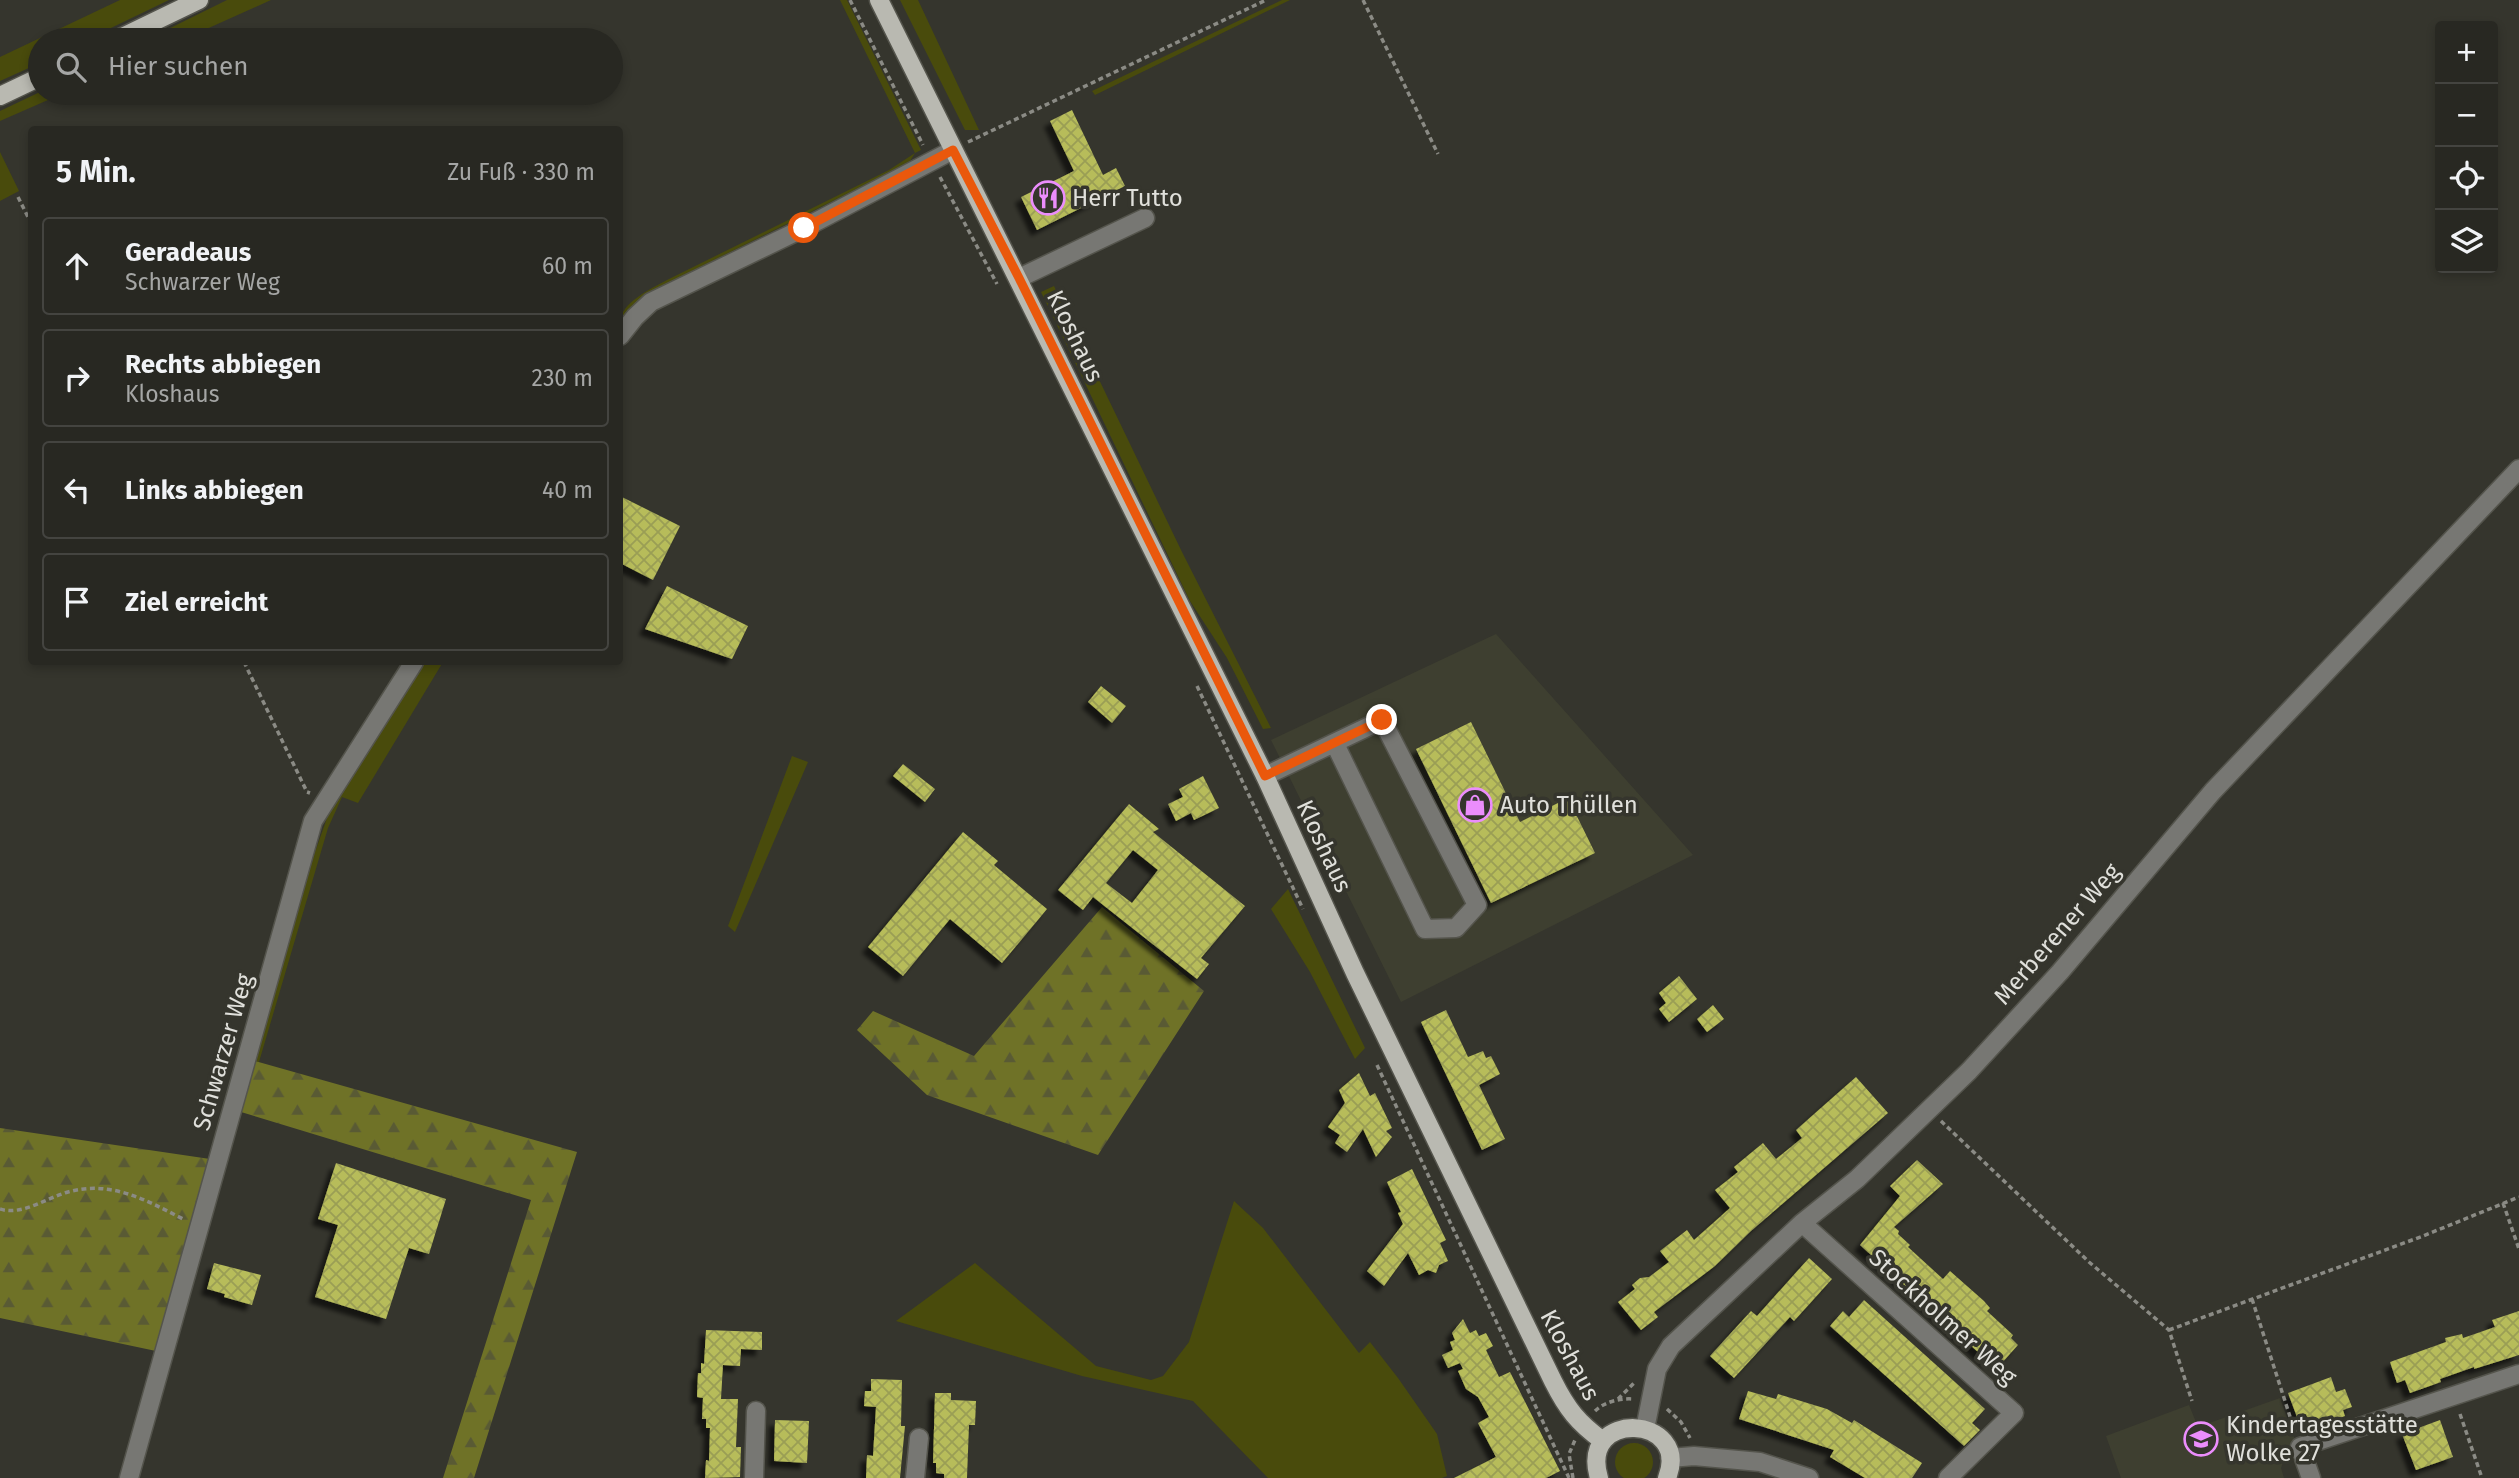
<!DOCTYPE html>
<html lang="de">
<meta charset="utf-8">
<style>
body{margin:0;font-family:"Fira Sans",sans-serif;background:#34342f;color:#f1f3f6}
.controls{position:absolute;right:21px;top:21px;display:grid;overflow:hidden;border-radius:7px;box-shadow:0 4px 10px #0003}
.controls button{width:63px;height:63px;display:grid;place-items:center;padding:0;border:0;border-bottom:2px solid #444440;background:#282822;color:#f1f3f6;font:35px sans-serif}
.stop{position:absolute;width:21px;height:21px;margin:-16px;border:5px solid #ea580c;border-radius:50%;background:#fff}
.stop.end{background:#ea580c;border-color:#fff;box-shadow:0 2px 7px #0008}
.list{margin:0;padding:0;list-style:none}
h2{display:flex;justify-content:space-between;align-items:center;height:91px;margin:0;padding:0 28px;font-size:30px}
h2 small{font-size:23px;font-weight:400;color:#a5a6a5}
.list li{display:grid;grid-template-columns:46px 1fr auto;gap:21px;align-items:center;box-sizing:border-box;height:98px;margin:0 14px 14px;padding:0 14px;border:2px solid #444440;border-radius:7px}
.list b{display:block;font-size:26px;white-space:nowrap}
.list p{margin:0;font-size:23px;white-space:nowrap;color:#a5a6a5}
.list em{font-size:23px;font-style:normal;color:#a5a6a5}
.icon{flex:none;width:38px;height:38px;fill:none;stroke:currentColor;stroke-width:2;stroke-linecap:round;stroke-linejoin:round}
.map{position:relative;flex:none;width:2519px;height:1478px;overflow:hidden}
.search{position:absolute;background:#282822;box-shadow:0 4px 10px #0003;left:28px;top:28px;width:595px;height:77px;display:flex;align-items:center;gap:18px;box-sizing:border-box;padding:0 24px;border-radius:38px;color:#a5a6a5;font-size:26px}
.panel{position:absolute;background:#282822;box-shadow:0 4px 10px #0003;left:28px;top:126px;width:595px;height:539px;border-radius:7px}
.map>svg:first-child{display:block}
</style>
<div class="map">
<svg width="2519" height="1478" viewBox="0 0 2519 1478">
<defs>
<pattern id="forest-firs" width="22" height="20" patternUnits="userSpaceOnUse" patternTransform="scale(1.75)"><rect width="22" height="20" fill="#6f7227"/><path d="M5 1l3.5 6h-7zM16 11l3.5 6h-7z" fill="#595a34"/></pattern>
<pattern id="building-cross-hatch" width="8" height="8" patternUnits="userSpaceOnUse" patternTransform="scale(1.75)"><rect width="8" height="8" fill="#b7bc5a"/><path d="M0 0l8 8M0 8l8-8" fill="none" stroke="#9a9e54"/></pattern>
<filter id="shadow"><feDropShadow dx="-6" dy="6" stdDeviation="2" flood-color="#0009"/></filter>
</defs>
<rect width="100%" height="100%" fill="#35352d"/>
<path fill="#3e3f30" d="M1496,634L1693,855L1401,1002L1271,740Z
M2280,1398L2296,1442L2290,1444L2281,1468L2284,1478H2121L2106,1436L2189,1405L2198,1427Z"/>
<path fill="#494b0c" d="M120,0H169L86,40H40V63L0,81V57Z
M227,0H271L182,40H146Z
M840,0H847L921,150L915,153L910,161L895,170L676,279L654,291L620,324C619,303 651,289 667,280L889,170L915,153Z
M900,0H918L979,130H965Z
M1282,0H1290L1095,95L1092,91Z
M40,92L64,93L0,121V111Z
M0,152L19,191L0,201Z
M1054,286L1182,552L1271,728L1263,729L1227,658L1190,601L1041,292Z
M424,662H443L358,803L342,797L328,828L259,1062L255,1061L315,852L327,818L339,794Z
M792,756L808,762L735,932L728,926Z
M1288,889L1365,1048L1355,1059L1310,972L1271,909Z
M1234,1201L1263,1228L1359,1353L1370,1342L1398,1378L1437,1434L1447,1476L1442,1478H1268L1193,1401L1082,1376L896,1321L975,1263L1096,1366L1151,1380L1163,1376L1189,1342Z
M1615 1462a19 19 0 1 1 38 0a19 19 0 1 1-38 0Z"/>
<path fill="url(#forest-firs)" d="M1102,907L1204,991L1098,1155L927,1095L857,1030L873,1011L974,1056Z
M255,1061L577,1152L474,1478H443L531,1200L241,1112Z
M0,1128L210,1159L156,1351L0,1318Z"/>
<path fill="url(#building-cross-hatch)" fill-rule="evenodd" filter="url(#shadow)" d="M1072,110L1103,175L1116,168L1125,186L1037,230L1021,197L1074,171L1050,121Z
M620,496L680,526L653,580L620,563Z
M667,586L748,626L732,659L645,629Z
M1101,686L1126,706L1112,723L1088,702Z
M1471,722L1520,822L1568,798L1595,853L1491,903L1416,749Z
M903,764L935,789L925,802L893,776Z
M1203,776L1219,808L1194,820L1191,813L1176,821L1168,804L1183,797L1179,789Z
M1129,804L1159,829L1153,832L1245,906L1201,958L1209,964L1197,979L1093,897L1083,910L1058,890ZM1133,850L1158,870L1132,903L1106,883Z
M963,832L998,861L994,865L1047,909L1002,963L950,919L903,976L868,947Z
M1679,976L1697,999L1669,1022L1659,1009L1666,1003L1659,993Z
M1713,1005L1724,1019L1707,1032L1697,1019Z
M1446,1010L1468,1057L1483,1051L1486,1058L1491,1056L1500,1074L1479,1085L1505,1139L1482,1150L1421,1022Z
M1359,1073L1370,1096L1375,1093L1392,1128L1386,1131L1392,1137L1376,1157L1363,1129L1347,1152L1335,1143L1340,1135L1328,1127L1345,1103L1339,1090Z
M1856,1077L1888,1113L1751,1231L1715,1266L1654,1312L1658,1317L1641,1330L1618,1302L1635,1289L1632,1285L1640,1278L1649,1277L1669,1262L1660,1251L1687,1230L1694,1240L1730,1208L1715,1190L1738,1172L1734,1167L1763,1143L1776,1159L1802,1138L1796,1130Z
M1917,1160L1943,1184L1894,1227L1899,1231L1898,1234L1910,1245L1908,1247L1943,1279L1950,1271L1984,1301L1990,1308L1987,1311L2013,1335L2011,1338L2018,1345L2000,1365L1993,1358L1989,1362L1860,1245L1900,1196L1890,1186Z
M336,1163L446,1199L429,1254L409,1248L386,1319L315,1297L338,1225L318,1219Z
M1412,1169L1446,1240L1440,1243L1448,1261L1439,1265L1436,1273L1428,1270L1419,1275L1408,1253L1384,1286L1367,1271L1403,1224L1398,1213L1401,1212L1387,1182Z
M1809,1258L1832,1279L1794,1321L1790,1317L1734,1378L1710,1356L1751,1311L1757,1316Z
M214,1263L261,1275L252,1305L224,1297L225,1294L207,1289Z
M1864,1300L1985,1409L1972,1423L1980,1430L1964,1446L1830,1326L1843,1311L1849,1317Z
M2519,1311V1355L2474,1369V1367L2440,1379L2441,1382L2410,1393L2405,1380L2397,1383L2390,1362L2446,1342L2445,1338L2462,1334L2463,1338L2495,1327L2492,1320Z
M1463,1319L1470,1333L1476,1330L1479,1336L1486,1333L1493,1346L1486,1350L1499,1377L1510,1372L1560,1471L1546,1478H1454L1496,1457L1478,1423L1489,1417L1478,1397L1466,1389L1458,1371L1463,1369L1460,1363L1448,1368L1442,1355L1453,1350L1450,1342L1455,1340L1452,1333Z
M706,1330L762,1332V1350L741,1349L740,1366L723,1365L721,1399H738L736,1447H741L740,1477L705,1478L706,1460L709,1461L710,1428H706V1419H702L703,1398L697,1397L698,1373H701V1363L704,1364Z
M2331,1377L2336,1392L2345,1389L2352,1407L2343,1410L2345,1416L2311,1428L2306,1414L2297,1417L2288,1393Z
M871,1379L902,1380L901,1426H905L900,1478H866L867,1455L873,1456L876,1407L864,1406L865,1391H871Z
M1748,1391L1776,1399L1778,1394L1827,1409L1852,1423L1854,1420L1922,1463L1912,1478H1865L1830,1457L1834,1450L1739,1419Z
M935,1393H951V1400L976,1401L975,1425H969L967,1478H944V1474L936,1473V1463H933Z
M775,1420L809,1421L807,1463L774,1461Z
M2440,1420L2453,1457L2416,1470L2402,1434Z"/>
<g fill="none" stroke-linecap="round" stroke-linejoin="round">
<defs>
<path id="minor" d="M1019,278L1145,218
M620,336L635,317L651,302L804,228L953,150
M1265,776L1382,720L1477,905L1456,928L1425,929L1335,744
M1802,1223L2014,1413L1948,1478
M1645,1429L1657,1369L1671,1346L1802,1223L1857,1179L1969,1071L2060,972L2213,791L2519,469
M1670,1458L1694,1456L1760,1462L1809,1478
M129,1478L313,821L414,662
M754,1478L756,1411
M915,1478L919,1438
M2311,1478L2300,1447L2519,1374"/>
<path id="major" d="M879,0L1265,776L1355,973L1553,1381C1567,1409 1578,1423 1603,1441
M116,40L199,0
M0,96L40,77
M1599,1478C1578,1408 1692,1415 1667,1478"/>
</defs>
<use href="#minor" stroke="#54544c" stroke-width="21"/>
<use href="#major" stroke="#54544c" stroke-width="21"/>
<path stroke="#8b8b85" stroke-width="3.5" stroke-dasharray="5 3.5" stroke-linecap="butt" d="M850,0L923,145
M1363,0L1438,154
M968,142L1266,0
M940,177L997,284
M18,197L32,225
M244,662L307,792L310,793
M1197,686L1303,909
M1377,1065L1569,1478
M1941,1121L2089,1262L2169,1330L2192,1401
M2503,1203L2519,1249
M0,1209C22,1216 46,1198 68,1192C111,1180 146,1200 183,1219
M2252,1299L2295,1432
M2169,1330L2423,1236L2519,1197
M1618,1399L1635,1382
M1667,1409L1681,1422L1690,1438
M1595,1411C1604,1402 1620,1398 1633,1399
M2460,1414L2482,1478
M1573,1478L1569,1454L1575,1440"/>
<use href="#minor" stroke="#777773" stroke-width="18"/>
<use href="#major" stroke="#b9b9b1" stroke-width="18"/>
</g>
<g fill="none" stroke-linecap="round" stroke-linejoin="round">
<path stroke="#ea580c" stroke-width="9" d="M804,228L953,150L1019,278L1265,776L1382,720"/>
</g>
<defs>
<symbol id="restaurant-ring" viewBox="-11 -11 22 22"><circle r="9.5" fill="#35352d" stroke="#eb8dfc" stroke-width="1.5"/><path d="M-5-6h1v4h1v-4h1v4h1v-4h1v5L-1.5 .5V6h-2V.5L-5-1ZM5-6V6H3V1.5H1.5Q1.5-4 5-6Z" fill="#eb8dfc"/></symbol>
<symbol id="shop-ring" viewBox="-11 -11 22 22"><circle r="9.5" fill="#35352d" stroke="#eb8dfc" stroke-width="1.5"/><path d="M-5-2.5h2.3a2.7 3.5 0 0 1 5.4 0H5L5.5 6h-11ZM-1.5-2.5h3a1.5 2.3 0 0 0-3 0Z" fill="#eb8dfc"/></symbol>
<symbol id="school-ring" viewBox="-11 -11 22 22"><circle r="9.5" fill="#35352d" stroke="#eb8dfc" stroke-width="1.5"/><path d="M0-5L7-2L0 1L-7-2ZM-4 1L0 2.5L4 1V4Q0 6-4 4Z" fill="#eb8dfc"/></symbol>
</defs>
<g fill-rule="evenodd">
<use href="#restaurant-ring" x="1029" y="179" width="38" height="38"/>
<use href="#shop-ring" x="1456" y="786" width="38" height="38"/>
<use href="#school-ring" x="2182" y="1420" width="38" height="38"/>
</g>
<g text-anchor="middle" stroke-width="7" stroke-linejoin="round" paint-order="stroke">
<g font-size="24" fill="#e0e0db" stroke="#35352d" text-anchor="start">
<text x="1072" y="206">Herr Tutto</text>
<text x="1500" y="813">Auto Thüllen</text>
<text x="2226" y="1433">Kindertagesstätte<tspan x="2226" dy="28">Wolke 27</tspan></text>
</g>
<g font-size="24" fill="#e0e0db" stroke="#35352d">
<text transform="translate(1075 336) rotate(64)" y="8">Kloshaus</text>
<text transform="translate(1324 846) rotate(65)" y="8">Kloshaus</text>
<text transform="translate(2057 934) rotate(-49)" y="8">Merberener Weg</text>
<text transform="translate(223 1052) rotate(-74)" y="8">Schwarzer Weg</text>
<text transform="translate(1943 1317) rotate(42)" y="8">Stockholmer Weg</text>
<text transform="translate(1570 1355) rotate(62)" y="8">Kloshaus</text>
</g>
</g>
</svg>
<div class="controls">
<button>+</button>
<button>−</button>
<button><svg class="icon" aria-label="locate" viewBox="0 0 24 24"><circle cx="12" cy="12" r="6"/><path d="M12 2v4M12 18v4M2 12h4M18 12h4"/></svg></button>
<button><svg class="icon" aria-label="layers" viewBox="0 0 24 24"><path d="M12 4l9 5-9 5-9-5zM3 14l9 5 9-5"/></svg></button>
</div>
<div class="stop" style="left:804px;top:228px"></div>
<div class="stop end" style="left:1382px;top:720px"></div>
<div class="search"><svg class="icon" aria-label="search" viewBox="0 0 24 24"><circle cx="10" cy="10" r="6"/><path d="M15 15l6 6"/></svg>Hier suchen</div>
<section class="panel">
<h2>5 Min.<small>Zu Fuß · 330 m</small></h2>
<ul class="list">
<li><svg class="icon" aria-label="ahead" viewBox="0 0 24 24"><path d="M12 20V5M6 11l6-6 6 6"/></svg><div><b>Geradeaus</b><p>Schwarzer Weg</p></div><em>60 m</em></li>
<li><svg class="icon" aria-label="right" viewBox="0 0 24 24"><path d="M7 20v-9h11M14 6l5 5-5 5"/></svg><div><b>Rechts abbiegen</b><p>Kloshaus</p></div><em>230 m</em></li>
<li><svg class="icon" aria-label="left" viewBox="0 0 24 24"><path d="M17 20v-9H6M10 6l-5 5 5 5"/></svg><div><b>Links abbiegen</b></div><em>40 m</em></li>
<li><svg class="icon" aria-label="arrive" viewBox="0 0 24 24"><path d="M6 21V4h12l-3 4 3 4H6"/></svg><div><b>Ziel erreicht</b></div></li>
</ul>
</section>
</div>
